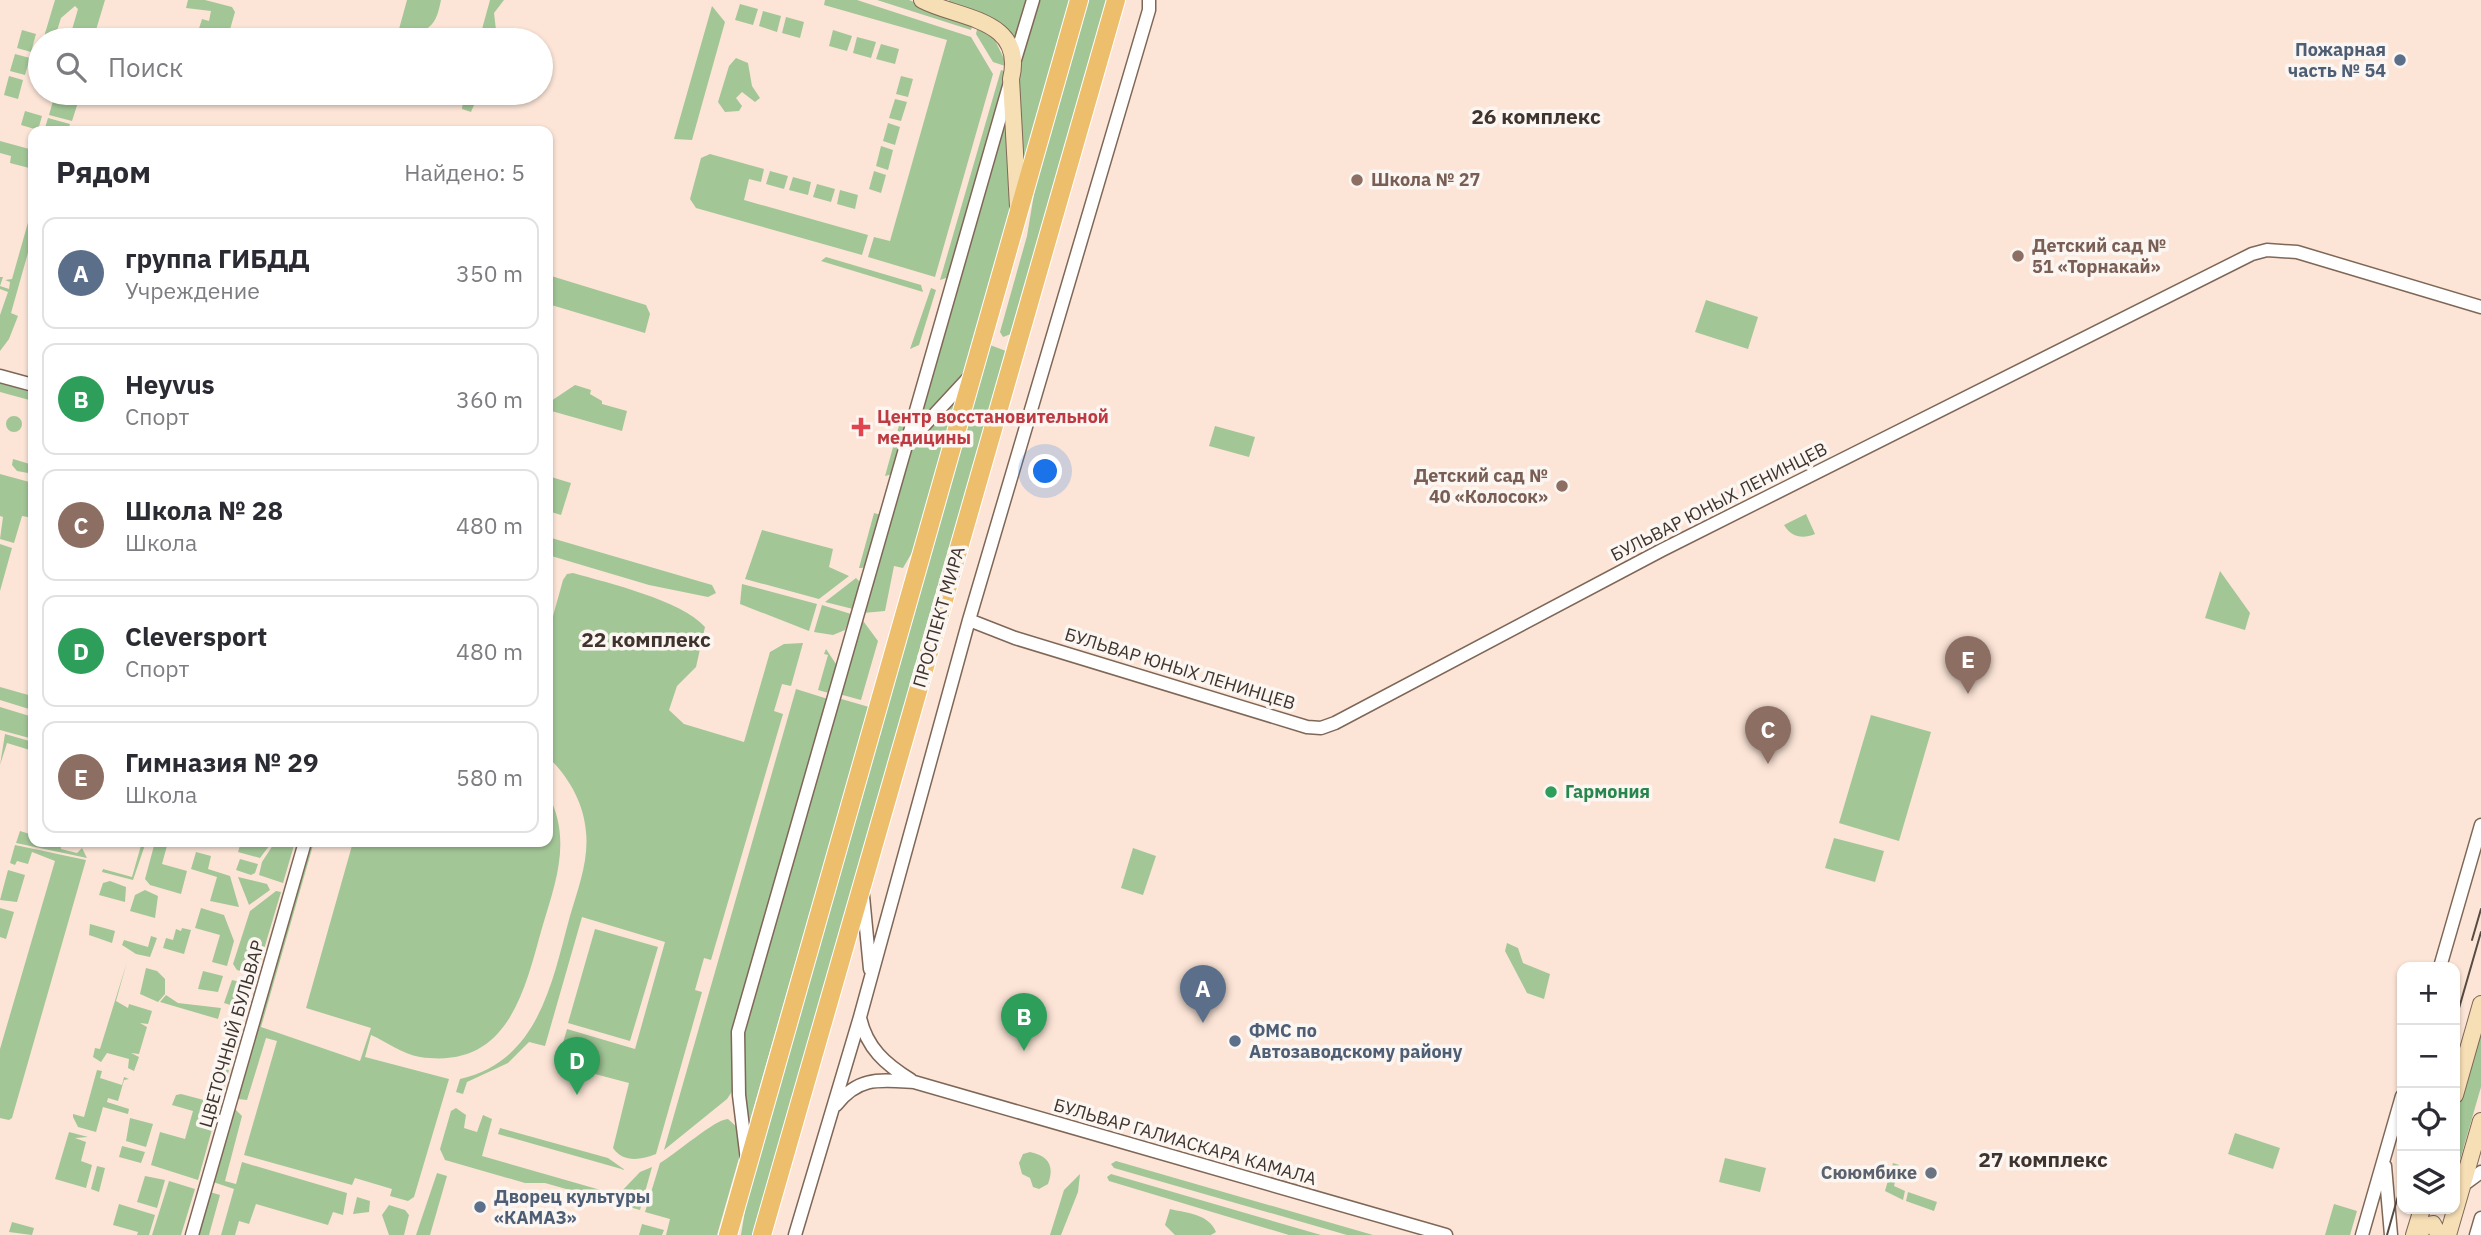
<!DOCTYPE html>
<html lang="ru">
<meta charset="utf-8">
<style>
body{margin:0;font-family:"IBM Plex Sans",sans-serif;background:#f7f7f7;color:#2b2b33}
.controls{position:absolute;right:21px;bottom:21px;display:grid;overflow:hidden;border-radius:14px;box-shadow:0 2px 5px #0004}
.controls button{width:63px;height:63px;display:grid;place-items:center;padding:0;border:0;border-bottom:2px solid #e1e1e2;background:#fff;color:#2b2b33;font:35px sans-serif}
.you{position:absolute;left:1046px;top:472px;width:24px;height:24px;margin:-18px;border:5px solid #fff;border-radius:50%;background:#1a73e8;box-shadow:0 0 0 10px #1a73e833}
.badge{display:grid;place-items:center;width:46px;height:46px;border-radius:50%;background:#7c3aed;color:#fff;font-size:23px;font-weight:700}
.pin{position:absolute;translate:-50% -58px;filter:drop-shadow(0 2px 4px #0008)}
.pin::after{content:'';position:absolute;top:37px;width:24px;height:21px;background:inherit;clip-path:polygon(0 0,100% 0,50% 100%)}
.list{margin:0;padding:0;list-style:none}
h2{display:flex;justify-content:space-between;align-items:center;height:91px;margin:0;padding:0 28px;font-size:30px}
h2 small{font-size:23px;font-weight:400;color:#7c7c81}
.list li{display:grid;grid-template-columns:46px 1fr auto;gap:21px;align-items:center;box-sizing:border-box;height:112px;margin:0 14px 14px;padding:0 14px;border:2px solid #e1e1e2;border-radius:14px}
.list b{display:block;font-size:26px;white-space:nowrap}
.list p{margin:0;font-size:23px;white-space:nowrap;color:#7c7c81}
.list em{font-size:23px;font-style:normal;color:#7c7c81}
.icon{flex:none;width:38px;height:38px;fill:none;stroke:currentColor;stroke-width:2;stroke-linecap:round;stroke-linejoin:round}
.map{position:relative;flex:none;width:2481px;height:1235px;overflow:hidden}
.search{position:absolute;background:#fff;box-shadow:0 2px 5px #0004;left:28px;top:28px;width:525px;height:77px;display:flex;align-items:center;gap:18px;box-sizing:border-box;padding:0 24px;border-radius:38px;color:#7c7c81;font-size:26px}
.panel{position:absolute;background:#fff;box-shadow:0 2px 5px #0004;left:28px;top:126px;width:525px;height:721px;border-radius:14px}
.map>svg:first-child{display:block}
</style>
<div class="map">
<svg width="2481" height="1235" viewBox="0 0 2481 1235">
<rect width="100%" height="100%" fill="#fce5d7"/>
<path fill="#a3c697" d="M55,0H105L93,40H69L78,9L75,6L61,18L54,40H43Z
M188,0H205L232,7L235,12L227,40L196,38L202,19L209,21L211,11L186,8Z
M407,0H441C439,9 437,21 429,27C422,33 415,31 410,40H396Z
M490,0H504L494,13L496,30L487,40H479Z
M825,0H857L971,37L993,74L935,277L868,257L874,237L890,241L947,40L824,5Z
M877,0H909L973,24L971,30Z
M949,0H1029L1015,46C991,14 985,15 948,4Z
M1038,0H1071L1022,171L1016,77Z
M1088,0H1107L1011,334L1003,337L1000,332L1027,236L1035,188Z
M740,4L758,9L753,25L735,20Z
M712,6L725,22L692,140L674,139Z
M763,11L781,16L777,32L759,26Z
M786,17L804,22L800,38L782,33Z
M978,25L994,38L1008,67L993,62L976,34Z
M22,30L36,34L31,52L17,48Z
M833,30L852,36L847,51L829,46Z
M857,37L876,42L871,58L853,53Z
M881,44L899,49L895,64L876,59Z
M15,54L30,58L25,75L10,71Z
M736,58L748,63L752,86L760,98L755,102L742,92L736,98L742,106L739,111L725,112L718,102L729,66Z
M1001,70L1007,72L949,277L940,280Z
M9,76L23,80L18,99L4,95Z
M901,76L913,79L908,97L896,94Z
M51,93H81L72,121L49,115L53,101L49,99Z
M464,93H479L471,112L462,109Z
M895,99L907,102L901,121L889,118Z
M1007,110L1013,201L964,376L923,418L920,414Z
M25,111L42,116L38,130L21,125Z
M48,118L70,124L68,131H44Z
M888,123L900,127L895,145L883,141Z
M0,141L33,150V169L10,163L11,156L0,153Z
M881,146L893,150L888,170L876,166Z
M710,154L764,169L761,182L749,179L744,200L868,235L862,255L696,208L690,199L701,158Z
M770,171L788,176L784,189L766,184Z
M874,171L886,175L881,193L869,189Z
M793,177L811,182L808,195L789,190Z
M817,184L835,189L831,202L813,197Z
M840,190L858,195L855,209L837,204Z
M33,205V235L11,313L18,316L9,339L0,351V315L8,292L0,289V277H3L0,286L9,289L10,282L5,280L12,279Z
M826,257L921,285L923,292L821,261Z
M548,275L646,305L650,314L645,333L548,304Z
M931,288L936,290L919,345L910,349Z
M1706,300L1758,317L1748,349L1695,332Z
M990,345L1006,351L756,1225L752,1235H741L749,1186Z
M0,383L33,393V401L0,392Z
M575,385L591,390L590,394L602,401V404L627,411L622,431L548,410V403Z
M957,399L914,549L903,568L894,566L885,611L863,613L910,448Z
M6 424a8 8 0 1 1 16 0a8 8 0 1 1-16 0Z
M900,422L905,428L893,474L885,476Z
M1215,426L1255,437L1249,457L1209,446Z
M13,459L33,465V470L28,473L17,471L12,465Z
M0,474L33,483V518L22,516L14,543L0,539L3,517L0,516Z
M548,476L571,483L561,515L548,511Z
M874,513L881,515L867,565L862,568H859Z
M1806,514L1815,534C1803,539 1792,538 1784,525Z
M762,530L833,549L829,567L849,576L819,599L745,579Z
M548,537L712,585L716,593L708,597L649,585L548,555Z
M0,544L12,548L0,591Z
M2220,571L2250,613L2245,630L2205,618Z
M573,573C608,583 681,600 705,627L696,667L677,686L669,710L684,724L744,742L770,652L784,644L803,643L791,686L782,684L774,711L783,714L711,960L704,958L695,990L702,992L656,1154C641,1160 623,1163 613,1148L629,1083L557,1064L567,1029L635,1049L665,942L582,917L545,1046L529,1042L508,1063L467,1082L463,1094L456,1092L460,1079C539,1061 552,982 570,916C578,889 589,860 586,832C584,803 568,776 548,757V634L563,580L567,574Z
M856,578L861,583L853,609L825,602Z
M742,584L817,604L809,631L740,604Z
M822,605L851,614L845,630L833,635L814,632Z
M861,618L878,641L861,700L839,694Z
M826,649L836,664L829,693L818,690L828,655L824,654Z
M0,687L32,696L29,709L0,700Z
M796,689L828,699L733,1032V1090L727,1099L664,1150Z
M838,698L869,707L748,1127L741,1042Z
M0,707L33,717V739L0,730Z
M1871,715L1931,732L1899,841L1839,823Z
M5,734L33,742V751L7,743L0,765Z
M548,794C572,840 556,881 542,928C524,992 508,1070 420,1057C402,1054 387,1042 371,1035L365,1057L449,1079L414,1197L408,1201L390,1196L392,1189L355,1178L352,1185L244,1155L277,1041L266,1038L247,1100L238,1099L311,842H314L261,1027L360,1061L371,1028L306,1008L353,842H548Z
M20,831L33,835V842H60L61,849L77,853L82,848L87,858L16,843Z
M1834,838L1884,851L1875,882L1825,868Z
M142,842H146L133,880L102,872L103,869L132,877Z
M155,842H168L162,864L187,871L181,894L150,885L145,879Z
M241,842H272L260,858L238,852Z
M275,842H295L283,883L259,875L262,862Z
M15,845L86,860L12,1118L9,1120L0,1118V1049L55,861L32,852L28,864L17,861L15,865L10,863Z
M1133,848L1156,856L1143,895L1121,888Z
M196,852L211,856L208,869L230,876L239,907L210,901L217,877L191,869Z
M240,859L258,864L255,873L251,875L236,870Z
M8,870L25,875L17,902L0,900Z
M238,877L267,884L270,890L249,905Z
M110,881L126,887L125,902L99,895L103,883Z
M145,890L158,896L155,918L130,911L135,895Z
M276,891L281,892L256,976L237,970L233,964L250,911Z
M0,908L14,912L6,939L0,937Z
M201,908L224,915L234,941L227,966L212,962L220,935L195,928Z
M90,924L115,931L112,943L89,935Z
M182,928L191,930L184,954L163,948L166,938L173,940L176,929L181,931Z
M595,929L658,947L630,1041L568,1023Z
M151,936L157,938L150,957L136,954L122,945L124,940L148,947Z
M1507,943L1518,948L1523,963L1550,974L1544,999L1527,993L1505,951Z
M127,962L116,1001L128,1008L129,1004L152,1011L148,1024L140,1023L147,1027L139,1054L131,1053L139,1057L134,1071L128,1068L129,1059L107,1053L101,1062L93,1057L95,1048L100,1049Z
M146,968L157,971L165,979V994L158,1002L140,994Z
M203,971L223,976L218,992L198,989Z
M232,980L253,985L246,1010L224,1003Z
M166,995L178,1003L221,1008L218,1019L160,1002Z
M2481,1025V1087L2455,1177V1115Z
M221,1069L229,1070L222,1095L215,1087Z
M97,1070L102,1071L100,1078L122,1085L124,1077L129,1079L124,1080L118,1101L108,1098L107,1102L129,1109L128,1114L103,1107L96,1132L78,1127L73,1117V1114L84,1117Z
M181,1094L219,1104L198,1180L151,1165L160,1132L185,1139L193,1111L172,1105L176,1095Z
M456,1108L466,1115L464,1128L477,1132L483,1115L492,1119L482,1156L618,1195L640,1172L652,1167L640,1210L545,1183H525L445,1160L440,1149L451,1111Z
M235,1109L242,1116L225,1181L236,1184L242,1162L347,1193L343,1215L333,1212L328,1225L256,1204L249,1224L239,1221L235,1235H221L234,1189L213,1182Z
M130,1118L153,1124L146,1147L126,1141Z
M728,1119L738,1128L739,1158L717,1235H666L670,1219L645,1212L660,1163C676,1154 715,1119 728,1119Z
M500,1128L608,1158L625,1170L498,1134Z
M69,1132L88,1137L75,1138L86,1142L81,1161L92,1165L86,1188L55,1179Z
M2235,1133L2280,1148L2273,1169L2228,1154Z
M122,1146L145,1152L141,1163L119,1157Z
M1030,1152C1048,1156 1055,1165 1048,1184L1039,1189L1033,1187L1030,1178L1022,1174L1019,1163L1023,1154Z
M1725,1158L1766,1168L1760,1192L1719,1182Z
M1116,1161L1373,1235H1347L1114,1168L1111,1164Z
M1893,1163L1899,1165L1894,1186L1905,1191L1903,1200L1885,1191Z
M97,1166L105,1168L99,1192L91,1189Z
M437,1173L447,1176L430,1235H416Z
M1080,1174L1078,1192L1061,1235H1050L1064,1190Z
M1111,1174L1321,1235H1289L1109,1181L1107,1177Z
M145,1176L165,1180L157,1208L137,1202Z
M169,1181L195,1189L181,1235H152Z
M210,1192L220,1195L209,1235H198Z
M1908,1192L1937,1202L1934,1211L1906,1201Z
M357,1197L370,1201L369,1212L353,1214Z
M119,1204L155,1215L149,1235H137L138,1232L113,1225Z
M2334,1204L2357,1211L2350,1235H2325Z
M389,1205L405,1210L409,1215L404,1235H389L382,1215Z
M1170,1209C1187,1213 1209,1214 1216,1232L1211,1235H1175L1165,1225Z
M12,1222L34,1228L32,1235L9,1232Z
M642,1224L664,1230L662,1235H639Z"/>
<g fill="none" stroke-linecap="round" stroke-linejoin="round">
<defs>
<path id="street" d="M1014,63L1033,0
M0,376L33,385
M907,444L971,375
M969,620L1015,638L1307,727L1321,728L1335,723L1662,550L2252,254L2267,250L2297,252L2481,307
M863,896L870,969
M2440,967L2481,825
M860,1018C867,1048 885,1064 911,1080
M836,1105C859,1076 880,1080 914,1082L1446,1235
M747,1160L739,1095L738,1032L1009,86
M2385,1166L2391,1235
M2462,1186L2481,1172
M192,1235L305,842
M795,1235L860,1017L969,620L1149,10V0
M2362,1235L2402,1096
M2476,1235L2481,1218"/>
<path id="secondary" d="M922,0C958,19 1026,18 1011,79L1018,207
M2455,1095L2481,1004
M2414,1235L2422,1209
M2419,1235L2424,1226L2433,1224L2439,1235
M2448,1235L2481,1121"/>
<path id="primary" d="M728,1235L1079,0
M762,1235L1116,0"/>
</defs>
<use href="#street" stroke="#7f6757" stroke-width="15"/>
<use href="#secondary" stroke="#7f6757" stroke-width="18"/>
<use href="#primary" stroke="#fff" stroke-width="20"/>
<use href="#street" stroke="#fff" stroke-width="12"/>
<use href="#secondary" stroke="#f6deb5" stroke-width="16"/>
<use href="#primary" stroke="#edbe6b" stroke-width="18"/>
<path stroke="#564a42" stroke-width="2" d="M2472,940L2481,909
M2455,1022L2481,932
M2387,1235L2402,1182"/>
</g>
<g fill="#5c6f8a" stroke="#fcf6f2" stroke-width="2.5">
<circle cx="2400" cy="60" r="7"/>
<circle cx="1235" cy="1041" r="7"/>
<circle cx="480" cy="1207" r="7"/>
</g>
<g fill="#8d6e63" stroke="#fcf6f2" stroke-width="2.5">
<circle cx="1357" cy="180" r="7"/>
<circle cx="2018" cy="256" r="7"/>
<circle cx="1562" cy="486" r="7"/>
</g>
<path fill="#e0444e" stroke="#fcf6f2" stroke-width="2.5" d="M857.5 416.5h7v7h7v7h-7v7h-7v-7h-7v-7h7z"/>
<circle fill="#2e9e5b" stroke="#fcf6f2" stroke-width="2.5" cx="1551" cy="792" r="7"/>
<circle fill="#6b7280" stroke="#fcf6f2" stroke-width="2.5" cx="1931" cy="1173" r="7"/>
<g text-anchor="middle" stroke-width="7" stroke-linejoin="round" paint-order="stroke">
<g font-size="18" font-weight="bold" fill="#4e5e75" stroke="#fcf6f2" text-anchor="start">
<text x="2386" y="56" text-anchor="end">Пожарная<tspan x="2386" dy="21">часть № 54</tspan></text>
<text x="1249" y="1037">ФМС по<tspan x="1249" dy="21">Автозаводскому району</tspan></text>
<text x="494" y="1203">Дворец культуры<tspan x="494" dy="21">«КАМАЗ»</tspan></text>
</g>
<g font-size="18" font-weight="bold" fill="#785e54" stroke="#fcf6f2" text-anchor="start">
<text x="1371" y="186">Школа № 27</text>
<text x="2032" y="252">Детский сад №<tspan x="2032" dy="21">51 «Торнакай»</tspan></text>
<text x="1548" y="482" text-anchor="end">Детский сад №<tspan x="1548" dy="21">40 «Колосок»</tspan></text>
</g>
<g font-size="18" font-weight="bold" fill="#be3a42" stroke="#fcf6f2" text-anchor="start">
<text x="877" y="423">Центр восстановительной<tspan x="877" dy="21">медицины</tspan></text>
</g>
<g font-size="18" fill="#3f342d" stroke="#fcf6f2">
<text transform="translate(1719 502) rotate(-27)" y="6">БУЛЬВАР ЮНЫХ ЛЕНИНЦЕВ</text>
<text transform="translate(939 617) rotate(-74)" y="6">ПРОСПЕКТ МИРА</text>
<text transform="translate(1180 669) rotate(17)" y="6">БУЛЬВАР ЮНЫХ ЛЕНИНЦЕВ</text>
<text transform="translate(232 1034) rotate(-74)" y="6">ЦВЕТОЧНЫЙ БУЛЬВАР</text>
<text transform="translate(1185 1142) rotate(16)" y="6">БУЛЬВАР ГАЛИАСКАРА КАМАЛА</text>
</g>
<g font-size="18" font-weight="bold" fill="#27864d" stroke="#fcf6f2" text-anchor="start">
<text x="1565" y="798">Гармония</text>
</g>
<g font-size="18" font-weight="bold" fill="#5b616d" stroke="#fcf6f2" text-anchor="end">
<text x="1917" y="1179">Сююмбике</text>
</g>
<g font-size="21" font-weight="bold" fill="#3f342d" stroke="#fcf6f2">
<text x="1536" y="124">26 комплекс</text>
<text x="646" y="647">22 комплекс</text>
<text x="2043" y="1167">27 комплекс</text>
</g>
</g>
</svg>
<div class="controls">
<button>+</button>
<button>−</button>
<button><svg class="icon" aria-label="locate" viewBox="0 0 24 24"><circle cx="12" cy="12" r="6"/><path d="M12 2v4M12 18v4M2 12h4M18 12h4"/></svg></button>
<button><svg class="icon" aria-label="layers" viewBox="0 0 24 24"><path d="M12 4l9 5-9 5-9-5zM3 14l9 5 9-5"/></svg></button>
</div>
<div class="you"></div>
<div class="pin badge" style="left:1203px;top:1023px;background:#5c6f8a">A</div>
<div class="pin badge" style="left:1024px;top:1051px;background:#2e9e5b">B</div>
<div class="pin badge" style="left:1768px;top:764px;background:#8d6e63">C</div>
<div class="pin badge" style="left:577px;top:1095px;background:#2e9e5b">D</div>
<div class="pin badge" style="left:1968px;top:694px;background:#8d6e63">E</div>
<div class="search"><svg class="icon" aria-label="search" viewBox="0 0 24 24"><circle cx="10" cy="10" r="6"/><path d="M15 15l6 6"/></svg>Поиск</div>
<section class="panel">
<h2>Рядом<small>Найдено: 5</small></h2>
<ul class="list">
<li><span class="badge" style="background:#5c6f8a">A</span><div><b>группа ГИБДД</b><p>Учреждение</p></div><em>350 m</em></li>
<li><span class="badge" style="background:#2e9e5b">B</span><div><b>Heyvus</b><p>Спорт</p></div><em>360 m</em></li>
<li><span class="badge" style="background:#8d6e63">C</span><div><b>Школа № 28</b><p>Школа</p></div><em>480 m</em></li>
<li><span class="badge" style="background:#2e9e5b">D</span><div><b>Cleversport</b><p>Спорт</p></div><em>480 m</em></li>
<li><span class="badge" style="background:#8d6e63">E</span><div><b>Гимназия № 29</b><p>Школа</p></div><em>580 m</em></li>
</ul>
</section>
</div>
